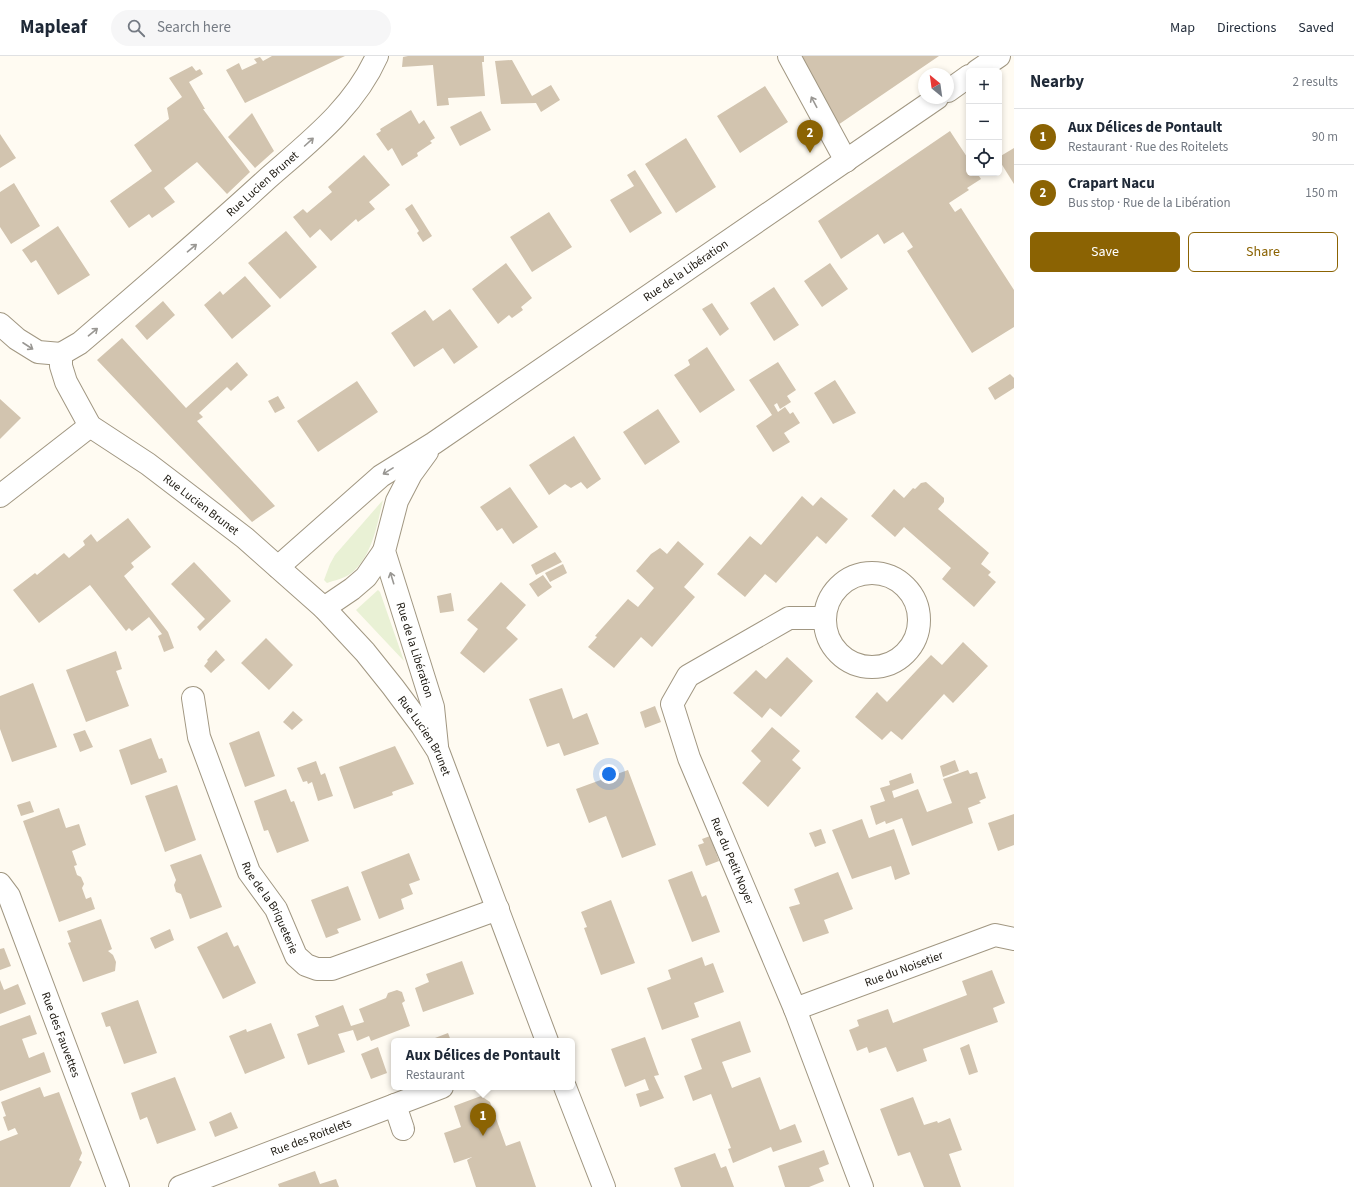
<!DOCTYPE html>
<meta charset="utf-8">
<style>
body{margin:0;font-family:"Source Sans 3",sans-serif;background:#f6f6f7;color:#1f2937}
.controls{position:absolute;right:12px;top:12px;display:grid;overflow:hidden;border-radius:6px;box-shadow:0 2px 6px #0003}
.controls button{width:36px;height:36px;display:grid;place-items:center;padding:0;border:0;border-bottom:1px solid #e0e1e3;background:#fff;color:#1f2937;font:20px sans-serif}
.compass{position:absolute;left:918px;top:12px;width:36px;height:36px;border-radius:50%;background:#fff;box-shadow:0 2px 6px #0003;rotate:331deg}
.you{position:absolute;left:609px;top:718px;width:14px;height:14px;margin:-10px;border:3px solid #fff;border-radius:50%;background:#1a73e8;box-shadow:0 0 0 6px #1a73e833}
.badge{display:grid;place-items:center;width:26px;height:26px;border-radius:50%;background:#8b6303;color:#fff;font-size:13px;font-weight:700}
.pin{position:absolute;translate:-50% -33px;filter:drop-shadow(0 1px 2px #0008)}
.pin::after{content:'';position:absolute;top:21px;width:14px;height:12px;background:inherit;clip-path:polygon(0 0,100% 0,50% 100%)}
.popup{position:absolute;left:391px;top:982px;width:184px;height:52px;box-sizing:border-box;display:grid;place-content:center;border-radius:6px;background:#fff;filter:drop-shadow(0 1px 3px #0005);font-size:13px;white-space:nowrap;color:#747a83}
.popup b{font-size:15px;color:#1f2937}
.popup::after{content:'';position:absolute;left:50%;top:100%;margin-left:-8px;border:8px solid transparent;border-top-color:#fff}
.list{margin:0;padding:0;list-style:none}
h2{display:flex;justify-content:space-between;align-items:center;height:52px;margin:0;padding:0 16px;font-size:17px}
h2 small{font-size:13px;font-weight:400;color:#747a83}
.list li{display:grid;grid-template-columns:26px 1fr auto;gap:12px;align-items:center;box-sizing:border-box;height:56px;padding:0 16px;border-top:1px solid #e0e1e3}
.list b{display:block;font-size:15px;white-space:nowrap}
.list p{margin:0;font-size:13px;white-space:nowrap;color:#747a83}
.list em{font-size:13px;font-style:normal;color:#747a83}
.actions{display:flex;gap:8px;padding:12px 16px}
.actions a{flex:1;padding:9px 0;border:1px solid #8b6303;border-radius:6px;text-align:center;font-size:14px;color:#8b6303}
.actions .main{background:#8b6303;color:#fff}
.icon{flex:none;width:22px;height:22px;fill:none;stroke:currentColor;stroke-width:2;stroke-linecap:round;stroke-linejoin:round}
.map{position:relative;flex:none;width:1014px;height:1131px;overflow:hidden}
header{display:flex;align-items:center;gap:24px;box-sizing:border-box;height:56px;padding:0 20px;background:#fff;border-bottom:1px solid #e0e1e3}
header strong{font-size:19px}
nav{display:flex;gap:22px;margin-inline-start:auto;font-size:14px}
.search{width:280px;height:36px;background:#f6f6f7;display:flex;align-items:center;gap:10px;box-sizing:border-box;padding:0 14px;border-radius:22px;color:#747a83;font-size:15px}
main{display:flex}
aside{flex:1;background:#fff}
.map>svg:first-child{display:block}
</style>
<header>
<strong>Mapleaf</strong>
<div class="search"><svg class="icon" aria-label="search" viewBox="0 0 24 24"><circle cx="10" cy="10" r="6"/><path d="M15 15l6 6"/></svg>Search here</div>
<nav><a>Map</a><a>Directions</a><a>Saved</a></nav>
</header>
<main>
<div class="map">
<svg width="1014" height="1131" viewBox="0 0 1014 1131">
<rect width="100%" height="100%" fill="#fffbf2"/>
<path fill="#e9f1d5" d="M383,444C377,469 372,502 350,518C343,523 335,524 327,527L324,524L330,508L335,499Z
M378,534L380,536L404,605L356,554Z"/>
<path fill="#d2c4af" d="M272,0H345L245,47L226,14L239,7L242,14L257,7L254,3L260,1L263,5Z
M408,0H484V6H482L485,40L448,42L449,49L437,50L433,9L402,11L403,1Z
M796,0H939L835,71Z
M512,4L532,40L551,29L560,44L541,56L536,47L501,48L495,5Z
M192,10L196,15L200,13L203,18L189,26L205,53H203L250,116L227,138L197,106L164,132L175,146L152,162L149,158L129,172L110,145L152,115L134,89L169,63L167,52L182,41L169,22Z
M765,30L788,66L740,97L717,60Z
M411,54L419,68L424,64L435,82L430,85L432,87L417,97L418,100L402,110L392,92L388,95L376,78L381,75L380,73Z
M481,55L491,74L460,90L450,71Z
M252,57L274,95L255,112L228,81Z
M950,75L969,104V117H977L981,123L967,132L969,134L949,147L955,156L961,152L1014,234V271L972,297L907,195L913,191L903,176L884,188L878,178L841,203L818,165Z
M0,78L16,102L0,112Z
M686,82L716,131L676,157L645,108Z
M1014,92V128L999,104V101Z
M364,99L390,129L369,146L375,153L358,166L356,163L331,185L320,173L310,182L293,161L303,153L307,157L332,136L328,131Z
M635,114L662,157L630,177L610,144L634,130L627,119Z
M14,127L40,170L11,188L0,171V136Z
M412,148L432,180L423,186L417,177L419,175L405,153Z
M549,156L572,191L532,216L510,181Z
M58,170L90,219L58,239L36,204L31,207L22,194Z
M286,175L317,211L280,243L248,207Z
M506,207L532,242L521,251L523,254L512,262L509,259L498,268L472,233Z
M830,207L848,233L822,251L804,225Z
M245,220L271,250L232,283L204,249L220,235L223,239Z
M774,231L799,269L774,285L750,247Z
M163,245L175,259L147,284L135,270Z
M712,247L729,273L720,280L702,253Z
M450,253L478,291L454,308L443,292L414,311L391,277L425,254L433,265Z
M122,282L186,352L237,306L248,319L231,335L227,331L199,357L203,361L197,365L275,450L252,466L97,304Z
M707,291L735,334L700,357L674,319L690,309L688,304Z
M778,306L796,334L787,340L791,346L780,353L777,347L774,349L778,356L785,351L790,358L793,356L800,367L784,377L790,386L773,396L756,370L772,359L749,324Z
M1010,318L1014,322V332L995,344L988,332Z
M835,324L856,357L833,368L814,337Z
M357,325L378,356L318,396L297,365Z
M278,340L285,352L275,357L268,345Z
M0,343L21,362L0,383Z
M658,353L680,386L645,409L623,376Z
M574,380L601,423L587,433L581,426L571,432L565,428L549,439L529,409Z
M926,426L944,442V446L938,453L989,497L981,508L991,516L988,519L996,526L974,551L942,523L951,512L904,471L895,481L871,460L894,433L904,442L913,432L915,433L921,427Z
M510,431L538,471L513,488L502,472L497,475L480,451Z
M802,440L813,450L821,441L848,463L826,488L817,480L776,527L765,518L745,541L717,518L750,480L761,489Z
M128,462L151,491L131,507L134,511L124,520L168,576L174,592L164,596L158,580L162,578L149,561L132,575L129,572L126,575L90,529L39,567L13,534L35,517L37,519L64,497L69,502L85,489L83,485L91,478L97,486Z
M678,485L704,508L684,531L695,541L652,591L641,581L614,612L588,591L597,581L595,580L628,543L638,551L654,532L636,515L651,498L660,492L667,498Z
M555,496L562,506L536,519L531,509Z
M194,506L231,545L200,575L197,571L205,563L171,528Z
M563,508L567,517L550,526L545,517Z
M543,519L552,531L538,541L529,528Z
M501,526L526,549L506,572L518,583L484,617L460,597L478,573L467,564Z
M451,537L454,555L440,557L437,540Z
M266,582L293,609L269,634L241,607Z
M963,586L988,610L953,647L944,638L902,684L891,675L882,684L855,661L877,636L887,646L931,599L942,609Z
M216,594L225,604L211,617L204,610L208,605L207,604Z
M116,595L122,613L116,615L129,650L86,666L66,614Z
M787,601L813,625L781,661L770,652L762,662L733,637L756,614L766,623Z
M33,627L57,691L12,706L0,673V640Z
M562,632L573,663L587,657L599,688L564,700L559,687L547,691L529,643Z
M655,650L661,666L645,672L640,656Z
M293,655L303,664L292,674L283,666Z
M772,671L800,695L792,704L801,712L768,751L742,727L761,705L751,695Z
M85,674L93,691L80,696L73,678Z
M259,675L275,720L245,731L229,687Z
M151,682L159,703L162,702L167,716L131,729L119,694Z
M395,690L414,728L392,736L393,739L354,753L339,711Z
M955,704L959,715L943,721L940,710Z
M316,705L321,719L325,717L333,740L318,745L312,726L308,728L307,725L303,726L297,712Z
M628,714L656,789L622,802L606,760L589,767L576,733Z
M968,714L970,718L977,716L986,742L979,745L981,747L968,752L973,767L912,790L902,762L886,768L885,765L876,769L870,750L885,745L880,732L890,729L889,725L911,717L914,727L892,735L894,742L918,733L927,756L952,747L943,723Z
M177,729L196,784L165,796L145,740Z
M286,733L291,746L294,745L309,785L277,797L268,774L264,775L254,745Z
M30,745L34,756L21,760L17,749Z
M59,752L66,772L79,768L86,789L72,795L77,809L74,810L77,819L81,821L84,828L82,832L86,843L91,841L95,853L59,866L23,765Z
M1014,758V789L998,795L988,767Z
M862,763L869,782L894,773L910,818L895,824L891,810L852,823L832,774Z
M821,773L826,787L815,791L809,777Z
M710,780L719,805L706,810L698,789L704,787L702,783Z
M409,797L420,824L409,828L413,838L401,843L404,853L379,863L361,816Z
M201,798L222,851L190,863L181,838L176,836L174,829L176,824L170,809Z
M692,815L702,841L706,839L720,876L692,886L668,824Z
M838,816L853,853L824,864L829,877L803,886L789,851L800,848L794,833Z
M348,830L361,864L337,873L339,877L326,882L311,844Z
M611,844L635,907L601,919L584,872L587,871L581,856Z
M101,863L112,893L108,895L113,899L116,906L115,915L83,926L68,887L71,886L67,875Z
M170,873L174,884L155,893L150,882Z
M227,876L234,891L238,889L256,927L223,943L197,891Z
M4,892L11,910L0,914V893Z
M702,901L705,910L713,907L724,936L694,947L699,961L662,974L647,932L671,923L668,914Z
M462,905L474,938L423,956L415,932L429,926L426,918Z
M992,914L1005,947L993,952L998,966L923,993L927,1005L897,1016L886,991L869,997L867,991L857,995L849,974L859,970L857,964L888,953L893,967L967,939L962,925Z
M0,924L4,934L18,928L26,948L0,958Z
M397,934L402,936L405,945L402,947L410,970L371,985L369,980L357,985L353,974L338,978L345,996L308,1009L297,978L319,970L315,960L343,949L351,970L364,966L359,953L386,942L388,937Z
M138,944L157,997L124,1008L110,970L106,971L101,957Z
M30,959L37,978L22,983L29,1002L44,996L51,1016L0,1035V970Z
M740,965L751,996L722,1006L732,1032L760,1021L780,1074L795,1068L802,1086L773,1096L771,1091L733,1107L728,1093L731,1092L711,1038L693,1045L684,1020L702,1013L691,983Z
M271,967L285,1002L245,1018L229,980L246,973L247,976Z
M448,977L451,985H436L435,982Z
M645,981L659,1019L654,1020L664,1042L640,1051L636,1038L649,1034L645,1023L625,1031L611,993Z
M969,988L978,1016L969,1019L960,992Z
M378,991L387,1017L371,1023L361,998Z
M175,1021L196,1074L157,1088L147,1061L140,1064L131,1037Z
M40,1031L44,1041L59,1036L82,1097L79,1104L82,1106L70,1131H0V1085L18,1078L15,1072L8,1075L3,1061L6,1060L1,1046Z
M481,1040L490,1046L506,1090L520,1085L536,1131H476L467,1104L472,1101L454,1107L444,1077L461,1071L454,1050Z
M913,1041L924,1069L937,1065L938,1067L950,1062L962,1094L949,1098L961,1131H924L910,1096L898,1100L880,1053Z
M231,1056L238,1072L215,1081L209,1066Z
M824,1094L829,1108L819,1112L824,1125L809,1131H785L778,1110Z
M715,1097L721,1112L726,1110L734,1131H681L674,1112Z
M315,1115L320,1128L336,1123L339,1131H279L278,1128Z"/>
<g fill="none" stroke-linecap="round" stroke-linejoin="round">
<defs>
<g id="minor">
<path d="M789,0L846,105"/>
<path d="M977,15L999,0"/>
<path d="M948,35L969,20"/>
<path d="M0,268L17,283L38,296L61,298"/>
<path id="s1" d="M61,298V310L66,326L90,370L148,408L245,482L324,552L365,596L393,631L422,670L438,695L444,711L547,985"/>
<path id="s2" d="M61,298L80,287C143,233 206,179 267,123C309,86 354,52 377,0"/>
<path id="s3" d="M427,396L411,418L397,445L384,495L433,651L437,690"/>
<path d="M0,440L90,370"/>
<path id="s4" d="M278,511L381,420L434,387L937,42"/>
<circle cx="872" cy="564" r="47"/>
<path d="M324,552L352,533L366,521L384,495"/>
<path id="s5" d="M824,562H789L688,620L672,648L689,702L795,953L862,1131"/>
<path id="s6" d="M193,642L199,681L249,816L276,853L296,900L306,909L317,913H332L498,853"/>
<path id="s7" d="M0,828L9,840L118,1131"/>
<path id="s8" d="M795,953L995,879L1014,883"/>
<path d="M565,1031L604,1131"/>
<path d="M395,1049L403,1073"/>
<path id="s9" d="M180,1131L442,1031"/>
</g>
</defs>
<use href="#minor" stroke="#a19782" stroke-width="24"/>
<use href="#minor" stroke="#fff" stroke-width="22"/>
</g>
<defs><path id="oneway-shaft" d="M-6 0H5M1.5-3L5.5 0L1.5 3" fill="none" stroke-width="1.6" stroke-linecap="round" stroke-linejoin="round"/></defs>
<g stroke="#999793">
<use href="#oneway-shaft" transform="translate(814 46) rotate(-118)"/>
<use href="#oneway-shaft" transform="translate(309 86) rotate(-42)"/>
<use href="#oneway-shaft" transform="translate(192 192) rotate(-40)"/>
<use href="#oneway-shaft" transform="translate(93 276) rotate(-40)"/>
<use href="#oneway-shaft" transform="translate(28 290) rotate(33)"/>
<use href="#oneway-shaft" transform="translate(388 415) rotate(148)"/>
<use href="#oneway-shaft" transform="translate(392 522) rotate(-107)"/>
</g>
<g text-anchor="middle" stroke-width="3.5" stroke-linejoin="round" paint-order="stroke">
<g font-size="12" fill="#1c1810" stroke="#fff">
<text dy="4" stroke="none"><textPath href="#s2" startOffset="264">Rue Lucien Brunet</textPath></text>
<text dy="4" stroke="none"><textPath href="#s4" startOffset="505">Rue de la Libération</textPath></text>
<text dy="4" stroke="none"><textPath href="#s1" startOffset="215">Rue Lucien Brunet</textPath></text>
<text dy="4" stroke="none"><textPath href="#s3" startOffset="213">Rue de la Libération</textPath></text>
<text dy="4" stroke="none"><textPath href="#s1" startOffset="539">Rue Lucien Brunet</textPath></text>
<text dy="4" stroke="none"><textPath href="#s5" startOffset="352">Rue du Petit Noyer</textPath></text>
<text dy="4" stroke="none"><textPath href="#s6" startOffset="225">Rue de la Briqueterie</textPath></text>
<text dy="4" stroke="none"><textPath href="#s8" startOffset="116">Rue du Noisetier</textPath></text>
<text dy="4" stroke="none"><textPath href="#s7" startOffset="163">Rue des Fauvettes</textPath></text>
<text dy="4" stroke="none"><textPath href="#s9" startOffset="140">Rue des Roitelets</textPath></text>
</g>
</g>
</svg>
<div class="controls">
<button>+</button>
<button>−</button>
<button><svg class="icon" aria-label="locate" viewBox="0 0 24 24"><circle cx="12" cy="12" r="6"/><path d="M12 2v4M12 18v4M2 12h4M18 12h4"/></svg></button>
</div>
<svg class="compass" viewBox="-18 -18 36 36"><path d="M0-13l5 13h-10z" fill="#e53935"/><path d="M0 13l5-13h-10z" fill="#747a83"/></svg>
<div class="you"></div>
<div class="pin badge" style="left:483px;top:1080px">1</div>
<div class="popup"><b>Aux Délices de Pontault</b>Restaurant</div>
<div class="pin badge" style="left:810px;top:97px">2</div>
</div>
<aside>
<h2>Nearby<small>2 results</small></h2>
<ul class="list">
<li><span class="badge">1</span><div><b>Aux Délices de Pontault</b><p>Restaurant · Rue des Roitelets</p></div><em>90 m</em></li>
<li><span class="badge">2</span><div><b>Crapart Nacu</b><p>Bus stop · Rue de la Libération</p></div><em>150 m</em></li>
</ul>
<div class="actions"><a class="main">Save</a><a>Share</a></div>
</aside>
</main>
